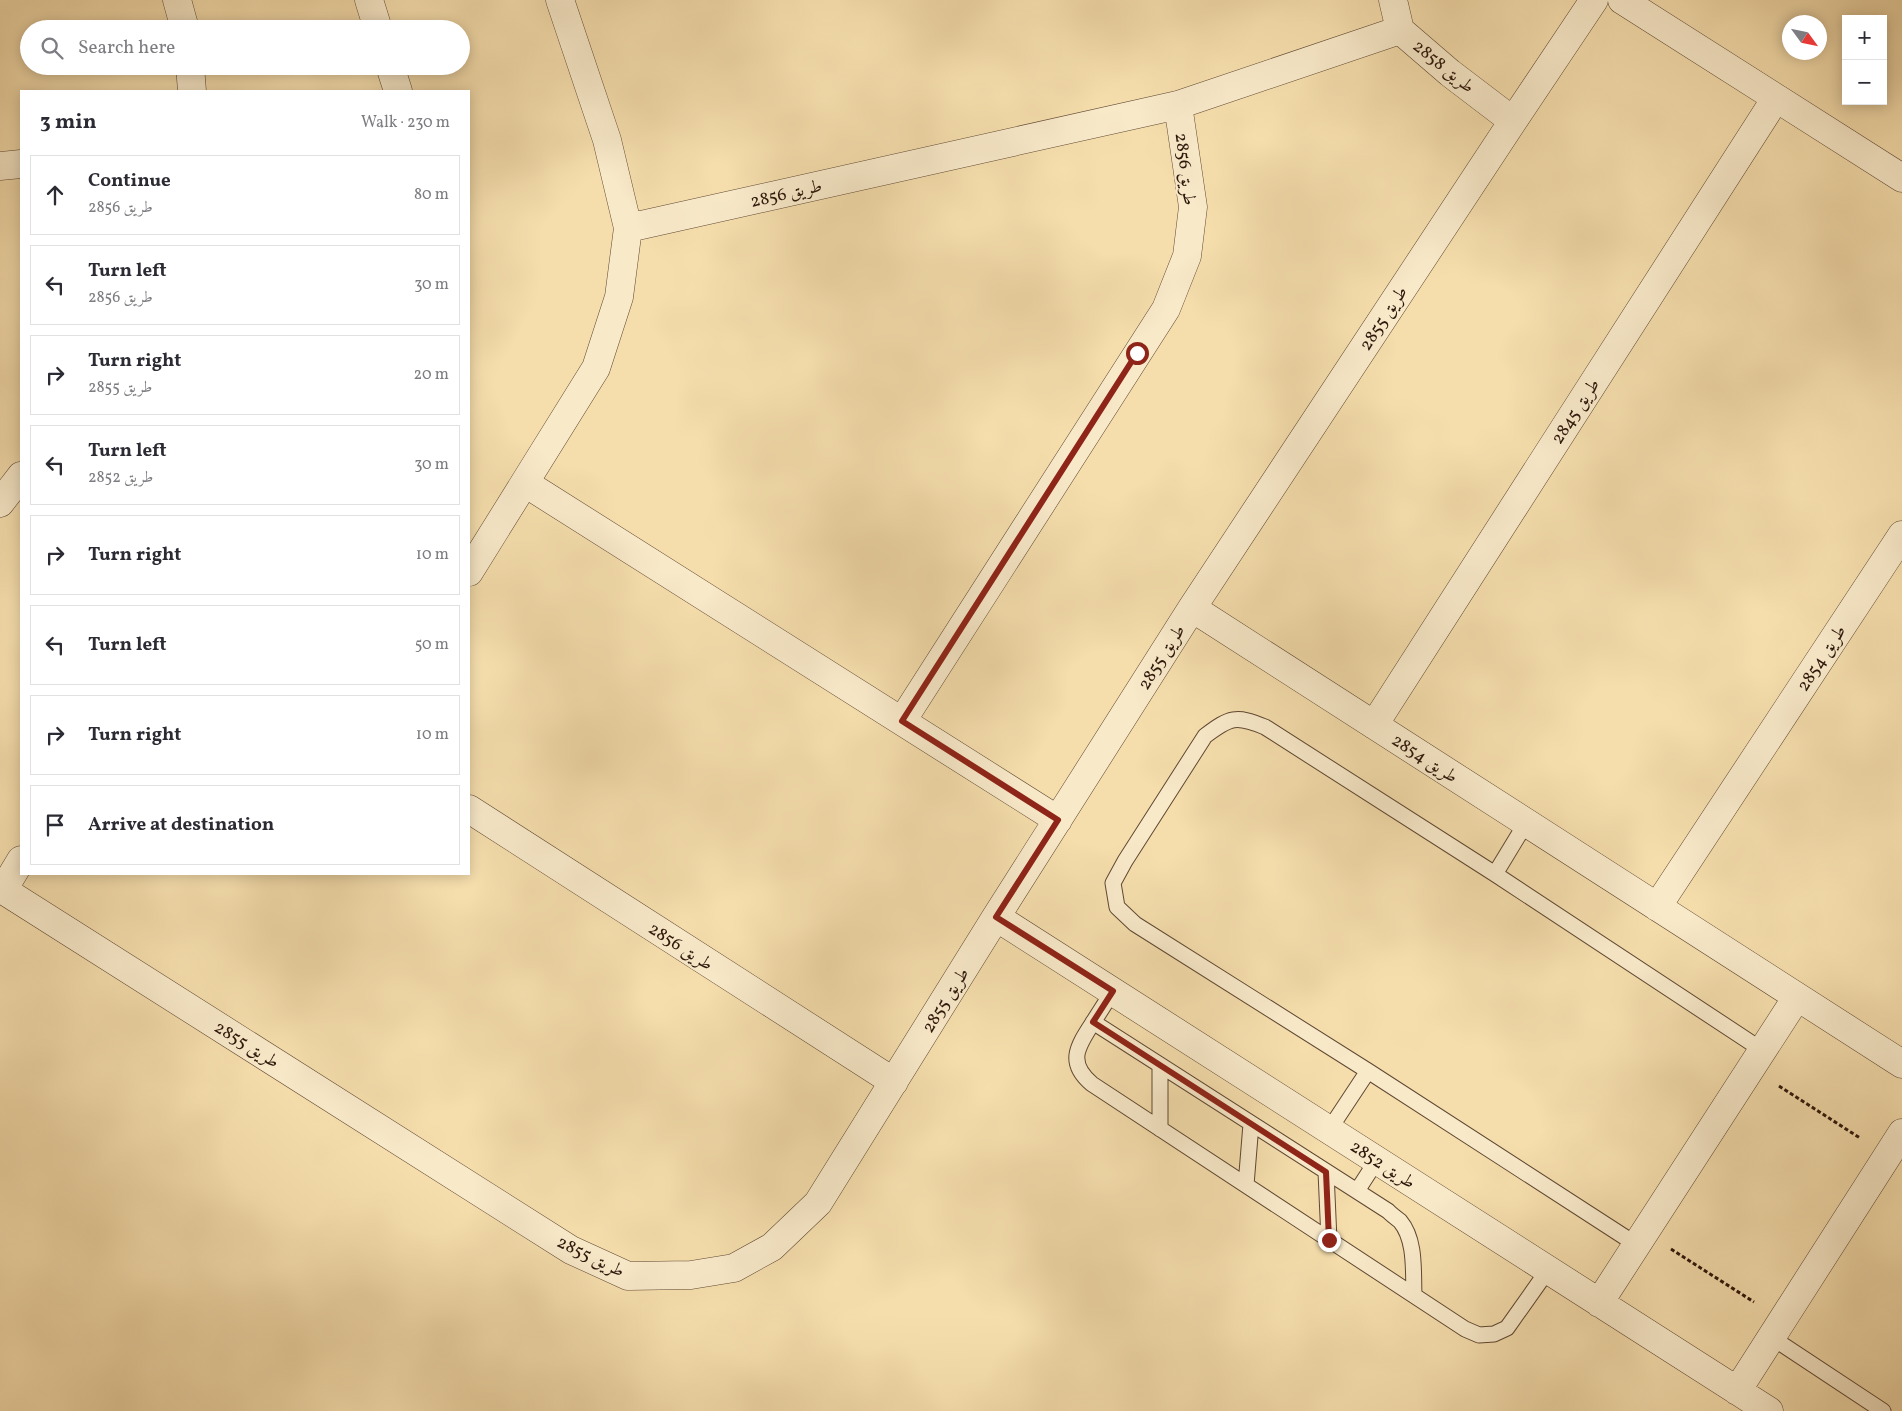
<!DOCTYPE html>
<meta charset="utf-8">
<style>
body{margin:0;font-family:Vollkorn,Amiri,serif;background:#f2f2f3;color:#2b2b33}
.controls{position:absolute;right:15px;top:15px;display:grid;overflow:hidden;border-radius:0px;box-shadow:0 2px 12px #0003}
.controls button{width:45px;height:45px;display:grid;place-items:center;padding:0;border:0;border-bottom:1px solid #e1e1e2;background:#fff;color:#2b2b33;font:25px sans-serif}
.compass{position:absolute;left:1782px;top:15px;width:45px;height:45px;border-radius:50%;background:#fff;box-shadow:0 2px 12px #0003;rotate:123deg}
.stop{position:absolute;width:15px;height:15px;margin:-11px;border:4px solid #8f2418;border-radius:50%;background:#fff}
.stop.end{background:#8f2418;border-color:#fff;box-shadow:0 1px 5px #0008}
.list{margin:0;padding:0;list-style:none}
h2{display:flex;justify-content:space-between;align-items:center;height:65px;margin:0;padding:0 20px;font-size:21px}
h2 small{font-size:16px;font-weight:400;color:#7c7c81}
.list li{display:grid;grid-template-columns:32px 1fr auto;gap:15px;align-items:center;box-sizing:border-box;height:80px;margin:0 10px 10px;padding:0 10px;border:1px solid #e1e1e2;border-radius:0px}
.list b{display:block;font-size:19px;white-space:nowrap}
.list p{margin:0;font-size:16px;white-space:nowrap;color:#7c7c81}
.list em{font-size:16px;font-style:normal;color:#7c7c81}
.icon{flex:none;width:28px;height:28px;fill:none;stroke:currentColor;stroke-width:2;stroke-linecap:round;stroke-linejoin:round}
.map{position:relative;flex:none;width:1902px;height:1411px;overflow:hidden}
.search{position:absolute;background:#fff;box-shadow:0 2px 12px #0003;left:20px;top:20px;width:450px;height:55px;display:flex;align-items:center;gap:12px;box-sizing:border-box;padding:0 18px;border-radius:28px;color:#7c7c81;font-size:19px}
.panel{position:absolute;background:#fff;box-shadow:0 2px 12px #0003;left:20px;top:90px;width:450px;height:785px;border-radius:0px}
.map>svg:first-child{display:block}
</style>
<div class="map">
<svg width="1902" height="1411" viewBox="0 0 1902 1411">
<rect width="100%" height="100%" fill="#f5ddac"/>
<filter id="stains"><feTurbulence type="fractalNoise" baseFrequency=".004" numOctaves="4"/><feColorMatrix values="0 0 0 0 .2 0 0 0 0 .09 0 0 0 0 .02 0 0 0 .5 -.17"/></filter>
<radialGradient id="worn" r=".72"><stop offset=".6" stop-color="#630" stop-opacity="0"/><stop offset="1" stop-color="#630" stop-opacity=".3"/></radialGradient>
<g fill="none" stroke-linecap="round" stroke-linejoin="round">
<defs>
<path id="service" d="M1495,874L1526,823
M1113,991C1106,1002 1099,1013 1092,1024C1077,1047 1067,1063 1092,1084L1465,1329L1479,1335L1494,1334L1507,1328L1548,1270
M1093,1022L1388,1211C1391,1214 1396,1218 1400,1221C1416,1240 1413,1271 1414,1295
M1160,1065V1129
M1329,1130L1368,1071
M1326,1172L1329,1240
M1246,1185L1251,1124
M1357,1191L1377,1160
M1637,1245L1368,1071L1135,924L1117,907L1113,883L1125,861L1205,736C1230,717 1236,715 1265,727L1495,874L1762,1050
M1771,1337L1883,1411"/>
<path id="minor" d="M177,0L185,29
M369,0L378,29
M1393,0L1400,30L1450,73L1513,121
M1622,0L1902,178
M190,66L192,91
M390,66L398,91
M0,166L21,164
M628,228L1178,105L1400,30
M525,483L1058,820
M0,503L21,476
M469,572L596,368L619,297L628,228L607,140L560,0
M1192,608L1902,1064
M902,721L1166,309L1187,256L1193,207L1178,105
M1374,725L1776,98
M469,809L894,1082
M0,888L571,1250L628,1276L691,1275L734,1268L772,1247L818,1203L996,917L1192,608L1513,121L1594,0
M3,890L21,860
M1657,907L1902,535
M996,917L1769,1411
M1599,1303L1797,997
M1737,1391L1902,1133"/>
</defs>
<use href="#service" stroke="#5f4833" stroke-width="17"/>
<use href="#minor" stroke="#5f4833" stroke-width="29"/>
<path stroke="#2d170b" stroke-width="3" stroke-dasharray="4 2.5" stroke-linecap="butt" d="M1779,1086L1860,1138
M1671,1249L1754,1302"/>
<use href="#service" stroke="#f8e9c9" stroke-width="15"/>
<use href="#minor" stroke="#f8e9c9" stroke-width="28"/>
</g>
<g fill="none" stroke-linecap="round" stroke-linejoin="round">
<path stroke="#8f2418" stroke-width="6" d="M1137,353L902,721L1058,820L996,917L1113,991L1093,1022L1326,1172L1329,1240"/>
</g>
<g text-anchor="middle" stroke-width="4" stroke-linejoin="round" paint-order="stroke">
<g font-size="18" fill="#2d170b" stroke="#f8e9c9">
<text transform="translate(1444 66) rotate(39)" y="6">طريق 2858</text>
<text transform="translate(1186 169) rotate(83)" y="6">طريق 2856</text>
<text transform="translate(786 193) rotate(-13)" y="6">طريق 2856</text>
<text transform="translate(1383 318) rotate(-57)" y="6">طريق 2855</text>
<text transform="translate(1575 411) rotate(-57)" y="6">طريق 2845</text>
<text transform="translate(1161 657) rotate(-58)" y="6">طريق 2855</text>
<text transform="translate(1821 658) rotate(-57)" y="6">طريق 2854</text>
<text transform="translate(1425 758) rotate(33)" y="6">طريق 2854</text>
<text transform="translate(681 946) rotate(33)" y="6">طريق 2856</text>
<text transform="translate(945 1000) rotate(-58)" y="6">طريق 2855</text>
<text transform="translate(247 1044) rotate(32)" y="6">طريق 2855</text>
<text transform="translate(1383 1164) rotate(33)" y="6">طريق 2852</text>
<text transform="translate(591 1256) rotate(26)" y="6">طريق 2855</text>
</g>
</g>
<rect width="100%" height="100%" filter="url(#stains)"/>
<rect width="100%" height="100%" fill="url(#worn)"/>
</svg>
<div class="controls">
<button>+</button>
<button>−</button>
</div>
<svg class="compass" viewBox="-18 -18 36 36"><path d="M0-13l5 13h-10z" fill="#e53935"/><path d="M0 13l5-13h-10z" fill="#7c7c81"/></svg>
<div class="stop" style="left:1137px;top:353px"></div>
<div class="stop end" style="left:1329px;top:1240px"></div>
<div class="search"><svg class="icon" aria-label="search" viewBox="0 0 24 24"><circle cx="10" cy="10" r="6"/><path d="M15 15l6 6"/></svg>Search here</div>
<section class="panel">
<h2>3 min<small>Walk · 230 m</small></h2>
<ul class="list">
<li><svg class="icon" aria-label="ahead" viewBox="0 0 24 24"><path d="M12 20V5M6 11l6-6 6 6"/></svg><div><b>Continue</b><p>طريق 2856</p></div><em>80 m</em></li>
<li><svg class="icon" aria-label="left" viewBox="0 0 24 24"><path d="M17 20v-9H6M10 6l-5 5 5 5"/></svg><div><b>Turn left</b><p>طريق 2856</p></div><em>30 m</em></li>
<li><svg class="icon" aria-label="right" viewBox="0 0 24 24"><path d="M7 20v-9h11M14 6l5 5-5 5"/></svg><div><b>Turn right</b><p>طريق 2855</p></div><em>20 m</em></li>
<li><svg class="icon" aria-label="left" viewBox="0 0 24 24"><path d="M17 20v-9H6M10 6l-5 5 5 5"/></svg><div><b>Turn left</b><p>طريق 2852</p></div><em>30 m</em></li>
<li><svg class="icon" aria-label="right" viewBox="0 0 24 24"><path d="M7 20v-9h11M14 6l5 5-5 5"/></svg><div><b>Turn right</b></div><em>10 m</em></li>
<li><svg class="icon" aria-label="left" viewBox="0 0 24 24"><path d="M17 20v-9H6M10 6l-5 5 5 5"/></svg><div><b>Turn left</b></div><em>50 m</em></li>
<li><svg class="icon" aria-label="right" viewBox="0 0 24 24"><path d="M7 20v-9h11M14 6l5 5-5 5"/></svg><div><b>Turn right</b></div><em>10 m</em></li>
<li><svg class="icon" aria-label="arrive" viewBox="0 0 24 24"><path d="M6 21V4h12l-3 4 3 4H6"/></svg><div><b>Arrive at destination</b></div></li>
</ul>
</section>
</div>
